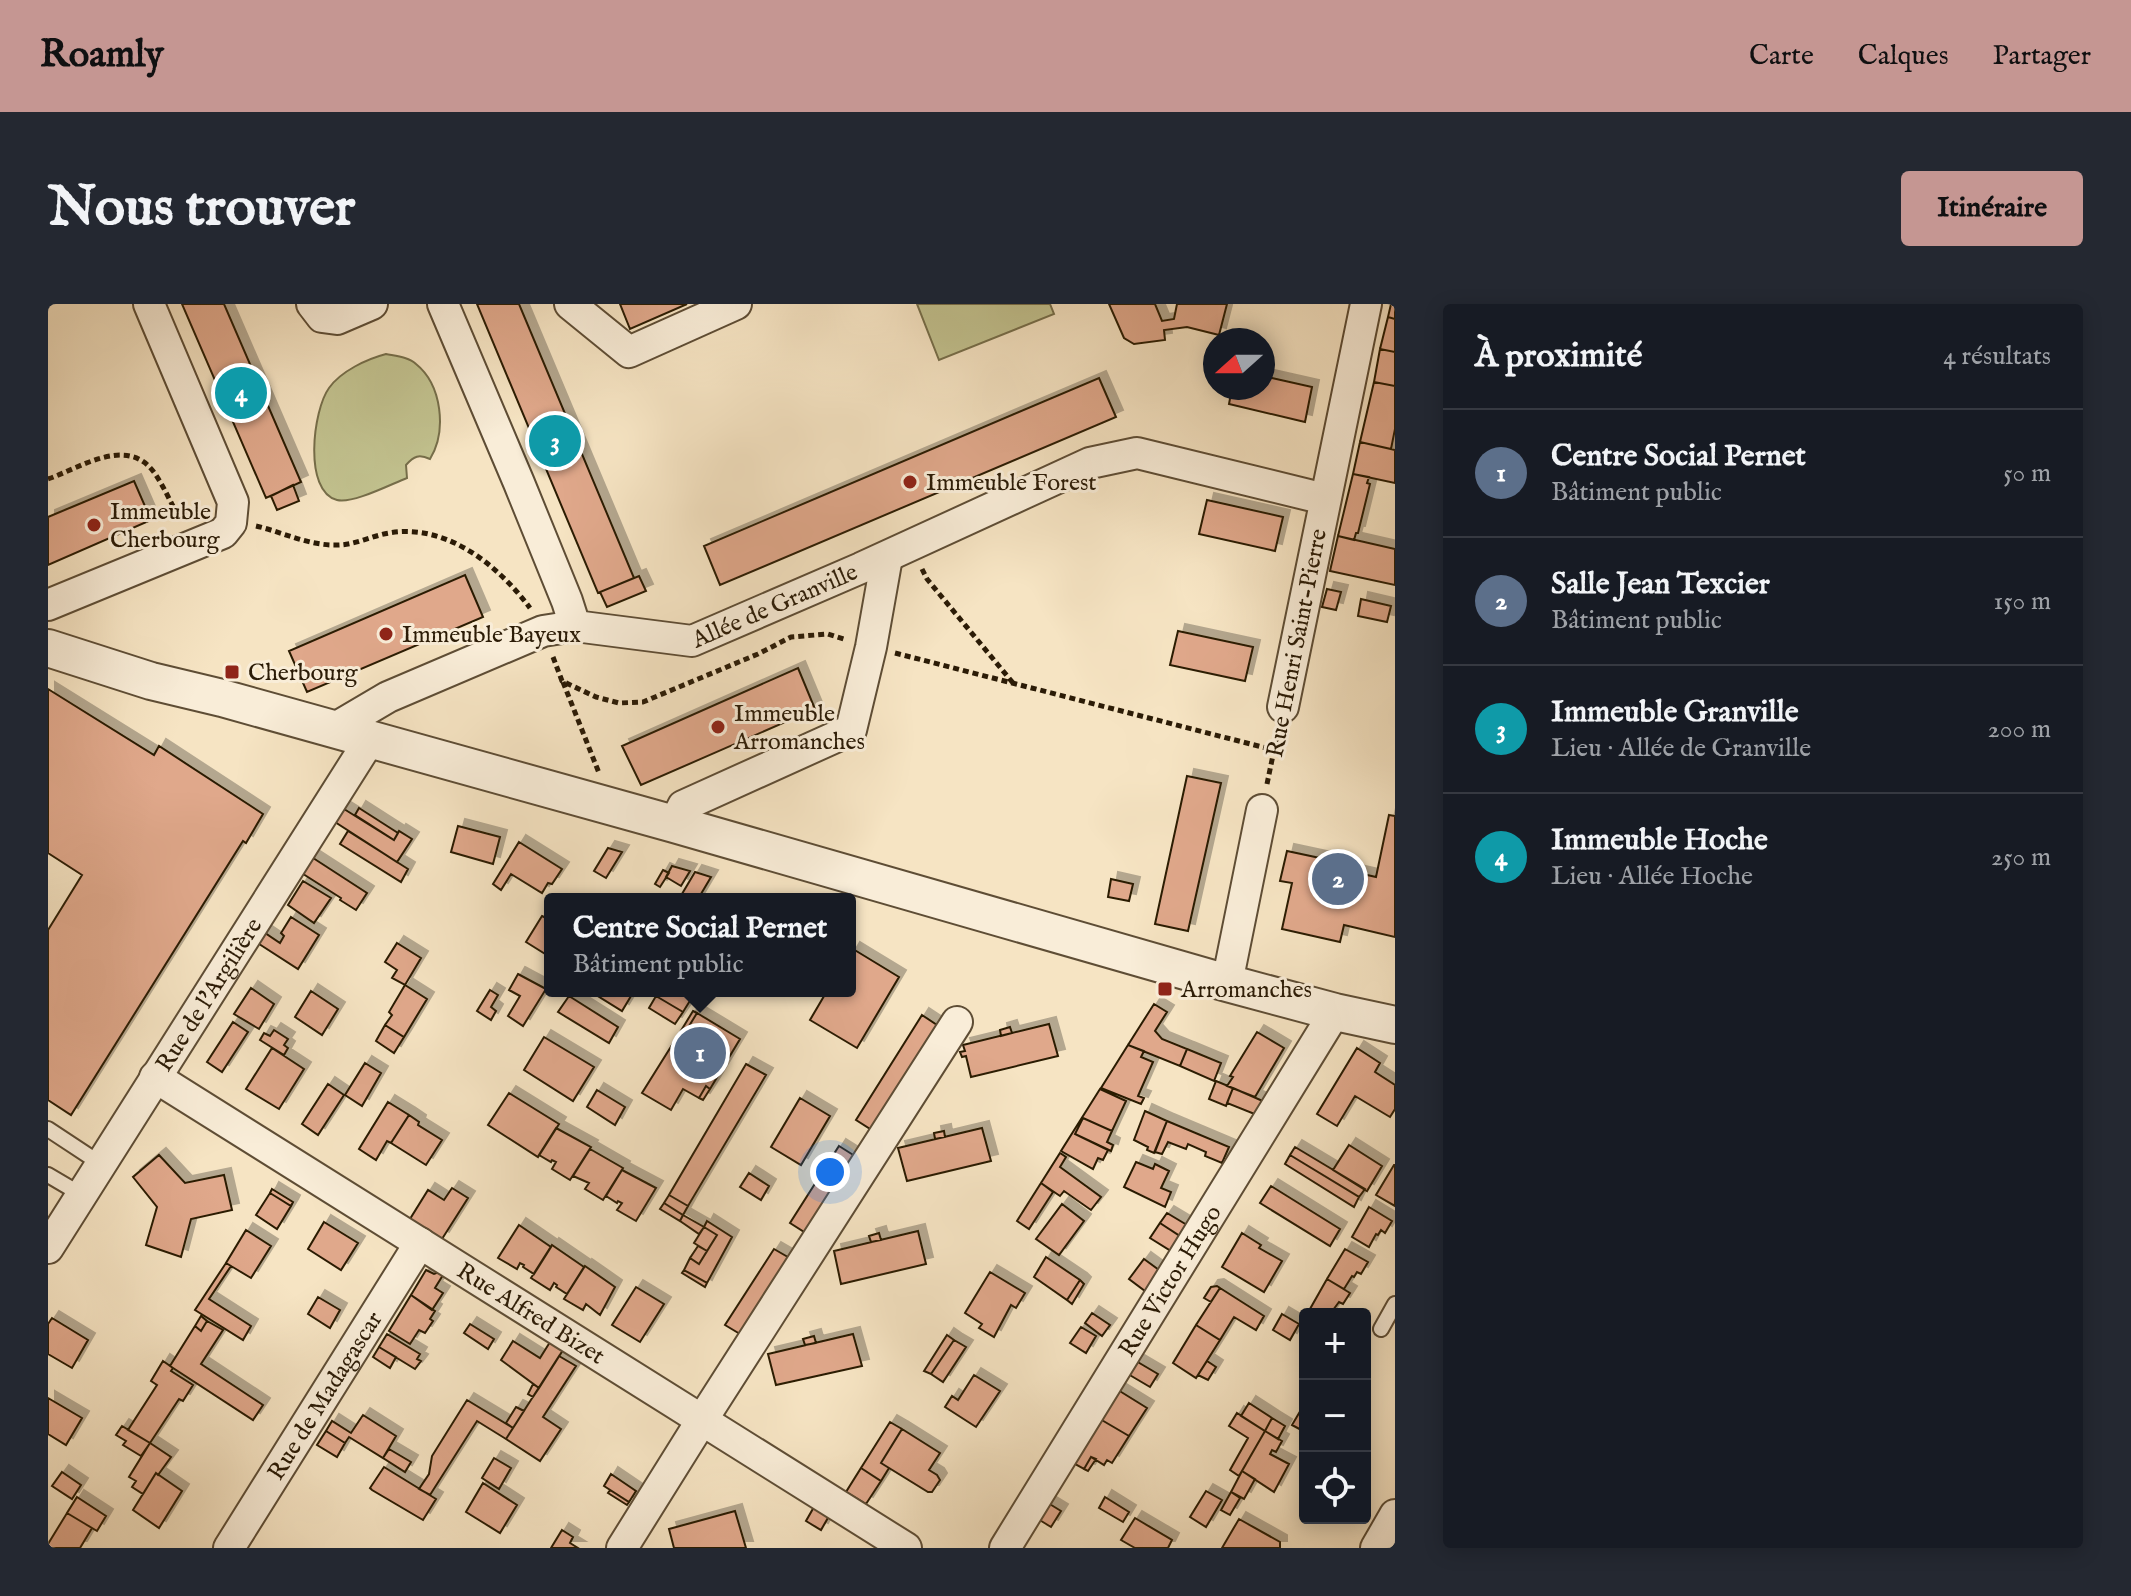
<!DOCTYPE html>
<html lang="fr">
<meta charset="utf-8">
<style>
body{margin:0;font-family:"IM FELL English",serif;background:#242831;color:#f1f3f6}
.controls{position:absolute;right:24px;bottom:24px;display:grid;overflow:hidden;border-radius:8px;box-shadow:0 4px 20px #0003}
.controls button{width:72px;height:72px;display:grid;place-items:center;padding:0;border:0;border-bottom:2px solid #363941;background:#171b24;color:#f1f3f6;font:40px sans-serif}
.compass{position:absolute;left:1155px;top:24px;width:72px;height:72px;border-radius:50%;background:#171b24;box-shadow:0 4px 20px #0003;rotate:249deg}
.you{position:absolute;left:782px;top:868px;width:28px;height:28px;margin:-20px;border:6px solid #fff;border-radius:50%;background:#1a73e8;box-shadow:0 0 0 12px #1a73e833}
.badge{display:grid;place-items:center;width:52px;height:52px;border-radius:50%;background:#c59692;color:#fff;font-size:26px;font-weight:700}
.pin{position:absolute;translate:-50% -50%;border:4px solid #fff;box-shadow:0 2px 8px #0006}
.popup{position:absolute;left:496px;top:589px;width:312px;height:104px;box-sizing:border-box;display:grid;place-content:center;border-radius:8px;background:#171b24;filter:drop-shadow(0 2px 6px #0005);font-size:26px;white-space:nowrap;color:#9ea1a6}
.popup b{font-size:30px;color:#f1f3f6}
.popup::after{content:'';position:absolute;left:50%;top:100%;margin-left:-16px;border:16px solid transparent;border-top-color:#171b24}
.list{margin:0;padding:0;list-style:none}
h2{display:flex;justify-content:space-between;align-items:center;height:104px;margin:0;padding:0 32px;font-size:34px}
h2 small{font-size:26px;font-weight:400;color:#9ea1a6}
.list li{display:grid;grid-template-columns:52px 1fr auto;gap:24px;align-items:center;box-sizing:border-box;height:128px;padding:0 32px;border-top:2px solid #363941}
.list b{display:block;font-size:30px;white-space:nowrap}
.list p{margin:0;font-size:26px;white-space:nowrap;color:#9ea1a6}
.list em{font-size:26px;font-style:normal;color:#9ea1a6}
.icon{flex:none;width:44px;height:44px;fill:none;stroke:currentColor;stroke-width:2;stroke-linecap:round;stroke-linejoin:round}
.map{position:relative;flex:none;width:1347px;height:1244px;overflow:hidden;border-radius:8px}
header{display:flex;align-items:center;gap:48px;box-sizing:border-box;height:112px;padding:0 40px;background:#c59692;color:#111}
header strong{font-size:38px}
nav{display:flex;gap:44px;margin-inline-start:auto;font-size:28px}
.intro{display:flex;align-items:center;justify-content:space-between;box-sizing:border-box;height:192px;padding:0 48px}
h1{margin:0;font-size:56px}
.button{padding:20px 36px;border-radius:8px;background:#c59692;color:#111;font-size:28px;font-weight:700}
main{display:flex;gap:48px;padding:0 48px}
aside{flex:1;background:#171b24;border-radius:8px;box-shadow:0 4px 20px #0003}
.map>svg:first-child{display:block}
</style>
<header>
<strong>Roamly</strong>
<nav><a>Carte</a><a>Calques</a><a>Partager</a></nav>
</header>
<div class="intro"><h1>Nous trouver</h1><a class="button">Itinéraire</a></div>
<main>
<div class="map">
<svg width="1347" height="1244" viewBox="0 0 1347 1244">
<defs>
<filter id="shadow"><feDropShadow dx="7" dy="-7" stdDeviation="0" flood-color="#0004"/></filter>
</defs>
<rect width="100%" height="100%" fill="#f6e4c3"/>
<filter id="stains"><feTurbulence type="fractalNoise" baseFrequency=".0025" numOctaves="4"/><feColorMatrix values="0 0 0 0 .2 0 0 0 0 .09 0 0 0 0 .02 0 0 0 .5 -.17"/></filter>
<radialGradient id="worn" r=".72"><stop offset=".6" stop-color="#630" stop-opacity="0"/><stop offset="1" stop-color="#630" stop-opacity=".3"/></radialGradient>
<path fill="#c2c28f" stroke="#766e4a" stroke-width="2" d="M869,0H1002L1006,10L891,56Z
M338,50C348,52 361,53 368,60C394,81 399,127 382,155C371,150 366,152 358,161L359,174C343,180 305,200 289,196C255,187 265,106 281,84C293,67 319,55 338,50Z"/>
<path fill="#e0a88b" stroke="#2b1b06" stroke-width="2" filter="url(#shadow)" d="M134,0H176L253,178L218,194Z
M429,0H471L586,274L550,289Z
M572,0H639L582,25Z
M1061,0H1107L1114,17L1126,15L1129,0H1179L1171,31L1139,23L1116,26L1117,36L1086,40L1076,34Z
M1343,0H1347V15L1340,13Z
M1340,13L1347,15V48L1332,45Z
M1332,45L1347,48V82L1326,78Z
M1215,72L1264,83L1257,118L1181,100L1184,84H1215Z
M1051,74L1068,113L672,281L656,242Z
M1326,78L1347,82V125L1343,145L1312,138Z
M1312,138L1347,146V179L1305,170Z
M1305,170L1321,173L1319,179L1322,180L1310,229H1308L1306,236L1290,232Z
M86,177L103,216L0,261V213Z
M245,181L251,197L229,206L223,192Z
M1159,196L1235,213L1227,247L1151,230Z
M1290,232L1347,245V281L1282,267Z
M417,271L435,313L259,388L241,347Z
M591,272L598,287L559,303L552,288Z
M1279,285L1293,288L1288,306L1274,303Z
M1313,295L1343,302L1339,318L1310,312Z
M1130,327L1205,343L1197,377L1122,361Z
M750,364L767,405L593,481L574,442Z
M0,385L106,451L111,442L215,510L198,539L195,537L23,811L0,796V626L34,571L0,549Z
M1139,472L1173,479L1140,627L1107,620Z
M311,504L350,529L346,536L307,511Z
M296,505L346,536L351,527L364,535L349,558L287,518Z
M1341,511L1347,512V633L1296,621L1292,638L1234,625L1244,579L1232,577L1239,547L1286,557L1284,563L1328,573Z
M410,522L452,533L445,560L403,548Z
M300,527L360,565L353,578L292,540Z
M471,538L514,565L504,580L500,579L494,589L463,570L453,586L445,580Z
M560,544L574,548L558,574L546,567Z
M262,552L319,589L308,606L292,596L293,594L252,568Z
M624,562L642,567L633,582L618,573Z
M615,566L621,569L612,583L607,580Z
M647,568L663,573L650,595H631Z
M1063,575L1085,580L1081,597L1060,593Z
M255,577L283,594L266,619L240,601Z
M494,612L502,616V653L478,638Z
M243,613L271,631L250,665L208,638L214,627L232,639L236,632L233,629Z
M349,639L373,654L357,681L344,674L349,666L337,658Z
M805,645L851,673L809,744L762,716L779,687H802V650Z
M470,670L498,685L475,722L460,712L472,692L461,686Z
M357,681L379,695L356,733L337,721L344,711L341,708Z
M203,684L226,700L211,725L186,710Z
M442,686L450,691L443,703L448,707L443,716L429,707Z
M263,687L290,705L274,731L247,713Z
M547,687H586L574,707L545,689Z
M611,687H648L635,708L608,692Z
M521,692L570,723L561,739L510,708Z
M608,692L635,708L627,720L601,704Z
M1106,700L1119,708L1107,727L1114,735L1139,745L1132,762L1080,741Z
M645,707L649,709L638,727L634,725Z
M649,709L692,735L662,785L658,782L651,794L635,785L623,806L594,789L634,725L638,727Z
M874,711L892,723L827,828L808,816Z
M185,718L200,728L174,768L159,758Z
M1001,720L1010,752L923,773L918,752L914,753L912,748L917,747L915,741Z
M337,721L356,733L346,749L328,737Z
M962,723L964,729L953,732L952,726Z
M226,726L240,735L236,741L240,744L236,751L212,736L216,729L222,732Z
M1209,728L1236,744L1207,793L1179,782L1185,773L1182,772Z
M496,733L546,763L525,797L476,766Z
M1080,741L1096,747L1093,753L1105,758L1090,792L1096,794L1093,800L1053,784Z
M224,744L256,765L231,805L198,785Z
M1309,744L1332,759L1327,768L1347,781V805L1342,813L1307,792L1289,822L1269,810Z
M1139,745L1173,759L1166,777L1132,762Z
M317,759L333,769L314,802L297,791Z
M698,760L718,771L640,902L621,891Z
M1168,777L1185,784L1178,802L1161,795Z
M280,780L296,791L270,831L254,820Z
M658,782L662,785L655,796L651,794Z
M1185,784L1217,798L1209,811L1179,799Z
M1052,785L1078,797L1064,827L1035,814L1027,830L1060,846L1055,856L1050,854L1045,865L1013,847Z
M549,786L577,803L567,821L539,803Z
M461,789L511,820L490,853L440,821Z
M752,794L782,812L753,861L723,843Z
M340,798L361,811L343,839L339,837L328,856L311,845Z
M1097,807L1119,817L1106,849L1099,846L1100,843L1086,836Z
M361,811L371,818L370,821L394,836L378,861L343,839Z
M1035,814L1064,827L1059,838L1065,841L1063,847L1027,830Z
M1119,817L1181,843L1174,859L1157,852L1158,848L1140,840L1138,845L1120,838L1114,850L1107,848Z
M508,824L543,843L522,876L504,865L508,858L504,856L503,858L491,851Z
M934,824L943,857L859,877L850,844Z
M896,827L897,833L887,835L886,829Z
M1301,841L1334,862L1319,887L1285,866Z
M791,842L810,854L761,931L742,919Z
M1247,843L1317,885L1311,893L1242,851Z
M542,845L575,864L555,896L537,885L541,879L525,872Z
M1012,849L1018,853L1012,863L1053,893L1043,906L1016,887L1012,892L993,879Z
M111,851L137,879L176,871L184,906L143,915L133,953L98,941L109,903L85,873Z
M1242,851L1311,893L1306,903L1237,860Z
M1088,858L1105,865L1107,860L1121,867L1113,884L1123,888L1117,903L1076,883Z
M1346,861H1347V902L1328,891Z
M574,866L608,884L588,917L569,906L574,899L570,897L569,899L558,892Z
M701,869L721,882L713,896L692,883Z
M993,879L1005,888L981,925L969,917Z
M1223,882L1292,925L1282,942L1212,899Z
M404,884L420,894L394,935L362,915L380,886L396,896Z
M224,885L245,898L243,902L222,889Z
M222,889L243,902L229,925L208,911Z
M621,891L640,902L635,911L616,899Z
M616,899L635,911L632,917L612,905Z
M1014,900L1036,917L1011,951L988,935Z
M1321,903L1344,917L1337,929L1333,926L1330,931L1328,930L1321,943L1304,933Z
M1119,909L1139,921L1132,932L1112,919Z
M635,911L656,923L651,930L632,917Z
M659,917L684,933L659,979L636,966L642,954L651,960L669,931L656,923Z
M276,918L310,939L293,966L260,945Z
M1112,919L1132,932L1123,947L1102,934Z
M471,921L503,943L486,970L475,963L476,961L472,959L469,965L450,954Z
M656,923L669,931L659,947L646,939Z
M198,926L223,942L203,974L178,959Z
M870,927L878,960L793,980L786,947Z
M831,929L833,936L823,938L821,932Z
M1194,929L1213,941L1211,944L1234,957L1216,988L1174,963Z
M504,941L536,963L519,990L508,983L509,981L506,979L502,986L483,974Z
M650,942L659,947L651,960L642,954Z
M726,945L745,956L697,1033L677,1021Z
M1297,945L1320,958L1313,970L1309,968L1306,973L1304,972L1296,985L1279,975Z
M998,953L1032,976L1019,996L986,973Z
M1096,955L1111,966L1097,987L1081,975Z
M178,959L183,962L161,995L203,1022L195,1036L147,1006Z
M537,962L567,983L552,1011L538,1000L535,1006L516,995Z
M378,966L386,970L391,968L395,971L387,984L395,989L384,1006L363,991Z
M636,966L659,979L657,983L634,969Z
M942,968L977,989L968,1004L963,1001L946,1033L931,1024L934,1020L917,1009Z
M1279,975L1302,989L1295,1000L1291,998L1282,1010H1270L1262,1005Z
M1032,976L1036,980L1024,1000L1019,996Z
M1169,982L1172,984L1163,998L1156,994L1163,983Z
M588,983L616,1000L592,1038L564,1021Z
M1172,984L1216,1012L1208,1026L1186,1013L1172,1036L1148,1021Z
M363,991L387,1007L382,1015L385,1017L377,1029L371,1026L362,1040L341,1027Z
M270,993L292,1006L282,1024L260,1010Z
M1044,1009L1062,1021L1054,1032L1037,1019Z
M1234,1010L1251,1020L1242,1036L1225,1026Z
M153,1012L159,1017L153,1027L147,1022Z
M4,1014L40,1036L24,1064L0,1050V1020Z
M159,1017L175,1026L153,1060L215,1101L205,1116L122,1062L147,1022L153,1027Z
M422,1020L446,1035L440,1045L416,1029Z
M1148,1021L1172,1036L1148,1074L1125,1059Z
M1033,1023L1048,1032L1038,1049L1022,1039Z
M339,1030L372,1050L369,1055L373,1057L367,1065L331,1043Z
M805,1030L814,1062L728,1081L720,1050Z
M899,1031L906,1036L883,1070L876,1067Z
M766,1032L768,1039L757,1041L755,1035Z
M906,1036L918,1043L895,1078L883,1070Z
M465,1037L492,1054L502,1038L515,1046L491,1084L453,1056Z
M331,1043L348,1053L342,1064L325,1053Z
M511,1052L528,1062L495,1113L513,1125L492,1157L458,1135Z
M115,1057L125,1064L123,1067L145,1081L135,1097L131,1095L102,1139L80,1126L109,1081L103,1077Z
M1088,1057L1110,1070L1102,1083L1080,1070Z
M1159,1057L1168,1063L1160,1076L1150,1071Z
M926,1071L952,1087L928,1123L897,1103L904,1092L910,1096Z
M485,1080L491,1084L485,1093L480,1090Z
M1070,1086L1099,1104L1081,1132L1052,1115Z
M0,1094L34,1114L18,1141L0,1130Z
M419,1096L465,1124L458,1135L429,1117L382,1191L371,1185L381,1170L384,1152Z
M1201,1099L1224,1114L1217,1127L1193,1112Z
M1257,1099V1128L1244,1121Z
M468,1103L476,1107L465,1124L458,1119Z
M1189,1109L1217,1127L1191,1172L1182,1166L1200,1134L1181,1122Z
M315,1111L348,1132L335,1154L301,1133L297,1139L278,1127L284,1117L303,1129Z
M1224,1114L1237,1122L1230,1135L1217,1127Z
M1052,1115L1081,1132L1064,1159L1059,1156L1056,1161L1043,1153L1036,1165L1025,1159Z
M842,1118L854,1125L833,1159L841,1164L833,1177L813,1164Z
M74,1122L102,1139L93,1152L75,1141L78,1137L68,1131Z
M854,1125L892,1149L881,1166L889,1171L892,1176L884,1188H880L833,1159Z
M278,1127L297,1139L289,1153L269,1141Z
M1217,1127L1234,1137L1228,1148L1224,1146L1222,1150L1241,1160L1226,1188L1194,1167Z
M102,1139L123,1153L110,1171L108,1169L95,1190L84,1183L88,1177L81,1173Z
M341,1145L363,1158L357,1168L335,1154Z
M1043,1153L1048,1155L1040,1167L1036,1165Z
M446,1154L463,1164L451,1185L434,1174Z
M336,1163L388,1195L375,1216L324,1186L322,1184Z
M813,1164L833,1177L818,1200L798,1188Z
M1194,1167L1207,1175L1196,1195L1183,1188Z
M14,1168L33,1181L24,1195L4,1182Z
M108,1169L134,1187L111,1224L85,1206Z
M563,1170L588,1187L581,1198L556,1182Z
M435,1179L469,1201L452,1229L418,1208Z
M562,1186L581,1198L579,1201L560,1189Z
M1158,1187L1174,1196L1158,1223L1142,1213Z
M1183,1188L1192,1194L1182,1211L1173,1206Z
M29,1193L58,1212L49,1227L19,1209Z
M1057,1193L1081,1208L1075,1218L1051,1204Z
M1000,1199L1013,1207L1003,1223L990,1215Z
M766,1203L781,1212L773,1226L758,1217Z
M687,1207L698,1244H626L621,1225Z
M19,1209L44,1224L32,1244H0V1240Z
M1087,1214L1124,1236L1120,1244H1087L1073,1236Z
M1191,1215L1232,1238V1244H1174Z
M514,1226L525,1233L522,1239L530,1244H503Z"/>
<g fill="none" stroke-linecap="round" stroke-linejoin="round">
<defs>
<path id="service" d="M0,825L53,860
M0,871L34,891
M1333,1025L1347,1000"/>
<g id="minor">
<path d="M264,0L274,13L289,15L324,0"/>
<path id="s1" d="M395,0L471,179L519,297L527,322L644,337L813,264L1042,159L1089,149L1277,195"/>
<path d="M522,0L581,48L688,0"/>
<path d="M0,301L175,229L183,219L185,198L101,0"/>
<path d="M1235,403L1318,0"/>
<path d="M284,426L340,393L495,327L527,322"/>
<path d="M626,520L635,502L803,426L823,343L839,253"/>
<path d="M1179,679L1214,506"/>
<path id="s2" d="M107,773L858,1244"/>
<path id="s3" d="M0,944L321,437"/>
<path id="s4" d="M181,1244L372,939"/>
<path d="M574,1244L654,1116L909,718"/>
<path id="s5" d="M957,1244L1287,708"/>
<path d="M1328,1244L1347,1211"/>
</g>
<path id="tertiary" d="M0,344L103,377L174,394L626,520L1179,679L1287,708L1347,721"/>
</defs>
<use href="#service" stroke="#5e4d35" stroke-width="18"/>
<use href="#minor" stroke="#5e4d35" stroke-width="34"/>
<use href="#tertiary" stroke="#5e4d35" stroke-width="40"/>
<path stroke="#2b1b06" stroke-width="5" stroke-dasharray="6 4" stroke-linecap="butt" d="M0,175C32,164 78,132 105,167C114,179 120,193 127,206L147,211
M208,222C234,228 259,241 286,241C305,242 323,232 341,229C398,219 450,261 482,304
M874,265L879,275L965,379
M847,349L1226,446
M505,353L514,377L548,393L571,399L595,398L710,350L743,333L780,330L799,336
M515,378L551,469
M1219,480L1230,427"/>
<use href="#service" stroke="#f9edd8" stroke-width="14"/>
<use href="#minor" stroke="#f9edd8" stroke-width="30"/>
<use href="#tertiary" stroke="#f9edd8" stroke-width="36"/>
</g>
<g fill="#8f2418" stroke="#f9edd8" stroke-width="3">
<circle cx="862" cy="178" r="8"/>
<circle cx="46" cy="221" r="8"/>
<circle cx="338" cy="330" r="8"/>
<rect x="176" y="360" width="16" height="16" rx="4"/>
<circle cx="670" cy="423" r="8"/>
<rect x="1109" y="677" width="16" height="16" rx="4"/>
</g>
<g text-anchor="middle" stroke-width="6" stroke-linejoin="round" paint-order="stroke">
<g font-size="24" fill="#2b1b06" stroke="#f9edd8" text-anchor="start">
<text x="878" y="186">Immeuble Forest</text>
<text x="62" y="215">Immeuble<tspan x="62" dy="28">Cherbourg</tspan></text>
<text x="354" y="338">Immeuble Bayeux</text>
<text x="200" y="376">Cherbourg</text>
<text x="686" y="417">Immeuble<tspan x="686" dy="28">Arromanches</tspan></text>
<text x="1133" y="693">Arromanches</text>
</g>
<g font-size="24" fill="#2b1b06" stroke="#f9edd8">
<text dy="8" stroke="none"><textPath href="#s1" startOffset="556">Allée de Granville</textPath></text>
<text transform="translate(1248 339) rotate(-79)" y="8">Rue Henri Saint-Pierre</text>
<text dy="8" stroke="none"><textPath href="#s3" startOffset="300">Rue de l'Argilière</textPath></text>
<text dy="8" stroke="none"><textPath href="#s5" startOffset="314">Rue Victor Hugo</textPath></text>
<text dy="8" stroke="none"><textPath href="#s2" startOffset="444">Rue Alfred Bizet</textPath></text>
<text dy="8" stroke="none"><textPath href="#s4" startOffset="180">Rue de Madagascar</textPath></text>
</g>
</g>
<rect width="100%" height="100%" filter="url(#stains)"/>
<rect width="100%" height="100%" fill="url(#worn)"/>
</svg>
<div class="controls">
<button>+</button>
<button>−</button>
<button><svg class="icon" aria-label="locate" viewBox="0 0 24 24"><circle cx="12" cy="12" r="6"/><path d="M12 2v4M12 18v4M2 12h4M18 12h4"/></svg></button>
</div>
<svg class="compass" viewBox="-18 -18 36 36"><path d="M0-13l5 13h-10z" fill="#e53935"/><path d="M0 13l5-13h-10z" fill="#9ea1a6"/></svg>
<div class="you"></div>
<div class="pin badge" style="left:652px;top:749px;background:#5c6f8a">1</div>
<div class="popup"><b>Centre Social Pernet</b>Bâtiment public</div>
<div class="pin badge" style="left:1290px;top:575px;background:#5c6f8a">2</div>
<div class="pin badge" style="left:507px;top:137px;background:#0f9aa8">3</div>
<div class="pin badge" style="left:193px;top:89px;background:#0f9aa8">4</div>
</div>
<aside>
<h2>À proximité<small>4 résultats</small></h2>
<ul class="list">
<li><span class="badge" style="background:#5c6f8a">1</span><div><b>Centre Social Pernet</b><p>Bâtiment public</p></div><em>50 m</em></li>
<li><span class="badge" style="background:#5c6f8a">2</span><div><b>Salle Jean Texcier</b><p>Bâtiment public</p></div><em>150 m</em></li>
<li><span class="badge" style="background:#0f9aa8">3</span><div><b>Immeuble Granville</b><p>Lieu · Allée de Granville</p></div><em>200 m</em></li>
<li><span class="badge" style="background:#0f9aa8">4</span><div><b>Immeuble Hoche</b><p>Lieu · Allée Hoche</p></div><em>250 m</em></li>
</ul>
</aside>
</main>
